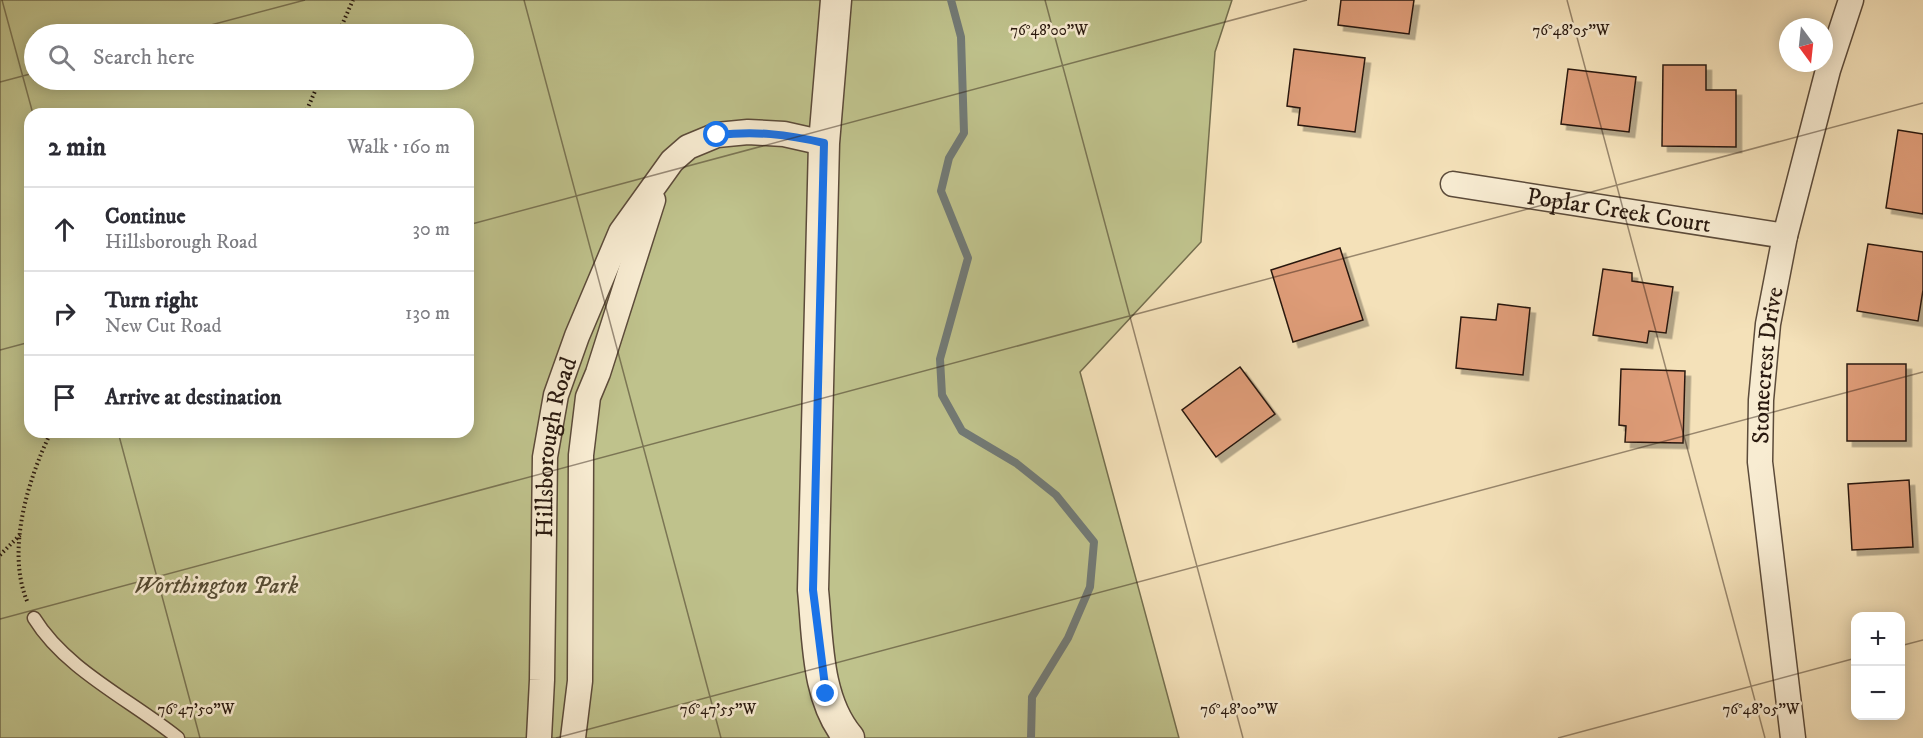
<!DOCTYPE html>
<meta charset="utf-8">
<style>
body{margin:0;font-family:"IM FELL DW Pica",serif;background:#f2f2f3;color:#2b2b33}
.controls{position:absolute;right:18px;bottom:18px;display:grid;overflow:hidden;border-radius:12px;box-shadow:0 3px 15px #0003}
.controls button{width:54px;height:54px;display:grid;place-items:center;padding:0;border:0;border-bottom:2px solid #e1e1e2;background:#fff;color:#2b2b33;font:30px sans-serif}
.compass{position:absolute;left:1779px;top:18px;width:54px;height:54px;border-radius:50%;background:#fff;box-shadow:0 3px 15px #0003;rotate:165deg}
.stop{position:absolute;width:18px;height:18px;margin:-14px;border:4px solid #1a73e8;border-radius:50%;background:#fff}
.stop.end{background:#1a73e8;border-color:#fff;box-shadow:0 2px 6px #0008}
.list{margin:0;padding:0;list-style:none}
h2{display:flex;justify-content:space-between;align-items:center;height:78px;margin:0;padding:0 24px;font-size:26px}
h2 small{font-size:20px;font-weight:400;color:#7c7c81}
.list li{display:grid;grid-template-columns:39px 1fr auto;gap:18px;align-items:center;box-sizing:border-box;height:84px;padding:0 24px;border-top:2px solid #e1e1e2}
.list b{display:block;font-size:22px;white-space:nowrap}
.list p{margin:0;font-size:20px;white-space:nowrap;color:#7c7c81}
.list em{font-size:20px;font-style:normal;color:#7c7c81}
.icon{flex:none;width:33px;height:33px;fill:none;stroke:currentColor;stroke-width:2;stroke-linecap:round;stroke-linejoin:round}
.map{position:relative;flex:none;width:1923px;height:738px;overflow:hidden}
.search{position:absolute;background:#fff;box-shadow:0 3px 15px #0003;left:24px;top:24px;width:450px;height:66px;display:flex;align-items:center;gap:15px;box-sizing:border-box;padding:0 21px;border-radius:33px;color:#7c7c81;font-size:22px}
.panel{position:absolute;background:#fff;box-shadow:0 3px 15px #0003;left:24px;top:108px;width:450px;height:330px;border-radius:18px}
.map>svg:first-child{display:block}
</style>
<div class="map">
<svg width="1923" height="738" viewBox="0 0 1923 738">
<defs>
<filter id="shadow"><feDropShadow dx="5.5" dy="5.5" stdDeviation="0" flood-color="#0004"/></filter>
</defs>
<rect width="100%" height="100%" fill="#f4e1b9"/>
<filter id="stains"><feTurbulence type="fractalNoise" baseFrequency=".00333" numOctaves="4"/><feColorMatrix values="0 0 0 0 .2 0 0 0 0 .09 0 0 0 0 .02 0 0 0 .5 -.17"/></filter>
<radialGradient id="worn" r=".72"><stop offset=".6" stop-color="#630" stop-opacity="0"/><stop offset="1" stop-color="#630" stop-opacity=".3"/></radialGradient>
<path fill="#bfc28c" stroke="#746e4e" stroke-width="1.5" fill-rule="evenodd" d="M0,0H1232L1215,52L1201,242L1080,372L1179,738H0ZM34,34H464V80H34ZM30,114H468V432H30Z"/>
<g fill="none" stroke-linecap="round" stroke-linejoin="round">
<path stroke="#727a76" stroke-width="8" d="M951,0L961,37L964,133L949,158L941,191L968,258L940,359L942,395L962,431L1016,463L1056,495L1094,542L1090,587L1068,638L1032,697L1031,738"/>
</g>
<path fill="#de9c78" stroke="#29190f" stroke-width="1.5" filter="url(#shadow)" d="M1341,0H1414L1409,34L1338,25Z
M1294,49L1365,58L1355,132L1298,125L1300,108L1287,106Z
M1663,65H1706V90H1736V147L1662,146Z
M1568,69L1636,77L1629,132L1561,124Z
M1898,130L1923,134V214L1886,208Z
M1868,244L1923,252V290L1918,321L1857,311Z
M1340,248L1363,320L1293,342L1271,270Z
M1603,269L1632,273V281L1673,287L1666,333L1649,331L1647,343L1593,335Z
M1498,304L1530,308L1523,375L1456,368L1461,317L1496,320Z
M1847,364H1906V441H1847Z
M1240,367L1275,414L1216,457L1182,410Z
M1621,369L1685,371L1683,443L1625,442L1626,426L1619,425Z
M1909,480L1913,547L1852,550L1848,484Z"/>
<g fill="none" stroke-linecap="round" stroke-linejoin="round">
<defs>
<path id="service" d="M34,618C66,670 131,700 178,738"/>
<g id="minor">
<path id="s1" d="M1453,184L1785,236"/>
<path id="s2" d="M539,738L542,680L545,457L556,395L577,336L621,232L672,161L688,147L717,135L748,132L784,134L824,143"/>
<path d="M573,738L580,681L581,455L588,397L598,373L653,200"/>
<path id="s3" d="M1793,738L1760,462L1761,400L1768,324L1785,236L1828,70L1851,0"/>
</g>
<path id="tertiary" d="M836,0L824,143L813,590C818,639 816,699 849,738"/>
</defs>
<use href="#service" stroke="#5c4b3a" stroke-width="15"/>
<use href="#minor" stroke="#5c4b3a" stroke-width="27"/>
<use href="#tertiary" stroke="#5c4b3a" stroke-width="33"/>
<path stroke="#29190f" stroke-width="4" stroke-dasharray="1.5 3" stroke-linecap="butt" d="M338,34L353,0
M305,114L320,80
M0,555L20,535
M27,601C6,550 28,479 51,432"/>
<use href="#service" stroke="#f8ecd2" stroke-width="12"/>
<use href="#minor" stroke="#f8ecd2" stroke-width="24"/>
<use href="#tertiary" stroke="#f8ecd2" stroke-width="30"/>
</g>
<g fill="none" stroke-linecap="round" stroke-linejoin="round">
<path stroke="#1a73e8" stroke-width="8" d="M717,135C756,131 786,134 824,143L813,590L826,694"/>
</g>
<path fill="none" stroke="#29190f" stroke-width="1.5" stroke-opacity="0.45" d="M2,0L33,114M524,0L721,738M1045,0L1243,738M1567,0L1765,738M177,34L305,0M0,82L34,73M468,225L1307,0M0,350L30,342M118,432L200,738M0,619L1923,103M1900,646L1923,640M556,738L1923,372M1558,738L1856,658"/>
<g text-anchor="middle" stroke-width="5" stroke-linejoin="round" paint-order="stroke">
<g font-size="24" fill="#29190f" stroke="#f8ecd2">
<text dy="8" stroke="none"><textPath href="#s1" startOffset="168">Poplar Creek Court</textPath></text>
<text dy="8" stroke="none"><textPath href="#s3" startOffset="375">Stonecrest Drive</textPath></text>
<text dy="8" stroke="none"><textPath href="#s2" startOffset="292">Hillsborough Road</textPath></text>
</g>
<g font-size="24" font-style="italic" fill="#564c34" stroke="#f8ecd2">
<text x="216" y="593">Worthington Park</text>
</g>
</g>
<g font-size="15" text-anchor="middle" fill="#29190f" stroke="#f8ecd2" stroke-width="5" stroke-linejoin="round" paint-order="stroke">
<text x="1049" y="35">76°48'00"W</text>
<text x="1571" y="35">76°48'05"W</text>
<text x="196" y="714">76°47'50"W</text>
<text x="718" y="714">76°47'55"W</text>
<text x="1239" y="714">76°48'00"W</text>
<text x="1761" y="714">76°48'05"W</text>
</g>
<rect width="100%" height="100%" filter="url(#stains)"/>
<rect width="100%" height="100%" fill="url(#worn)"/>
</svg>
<div class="controls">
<button>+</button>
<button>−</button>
</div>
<svg class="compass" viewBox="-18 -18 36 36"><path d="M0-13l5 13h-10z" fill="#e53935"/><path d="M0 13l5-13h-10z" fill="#7c7c81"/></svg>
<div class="stop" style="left:717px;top:135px"></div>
<div class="stop end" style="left:826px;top:694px"></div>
<div class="search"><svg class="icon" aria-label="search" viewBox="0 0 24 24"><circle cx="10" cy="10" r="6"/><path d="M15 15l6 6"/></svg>Search here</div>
<section class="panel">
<h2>2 min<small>Walk · 160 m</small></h2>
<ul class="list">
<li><svg class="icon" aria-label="ahead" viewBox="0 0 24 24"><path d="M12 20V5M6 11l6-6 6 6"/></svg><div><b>Continue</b><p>Hillsborough Road</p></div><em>30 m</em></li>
<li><svg class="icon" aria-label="right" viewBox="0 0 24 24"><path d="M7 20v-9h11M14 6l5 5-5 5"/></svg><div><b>Turn right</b><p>New Cut Road</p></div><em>130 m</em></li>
<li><svg class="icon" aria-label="arrive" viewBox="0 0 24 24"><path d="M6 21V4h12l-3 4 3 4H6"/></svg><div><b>Arrive at destination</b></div></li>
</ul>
</section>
</div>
